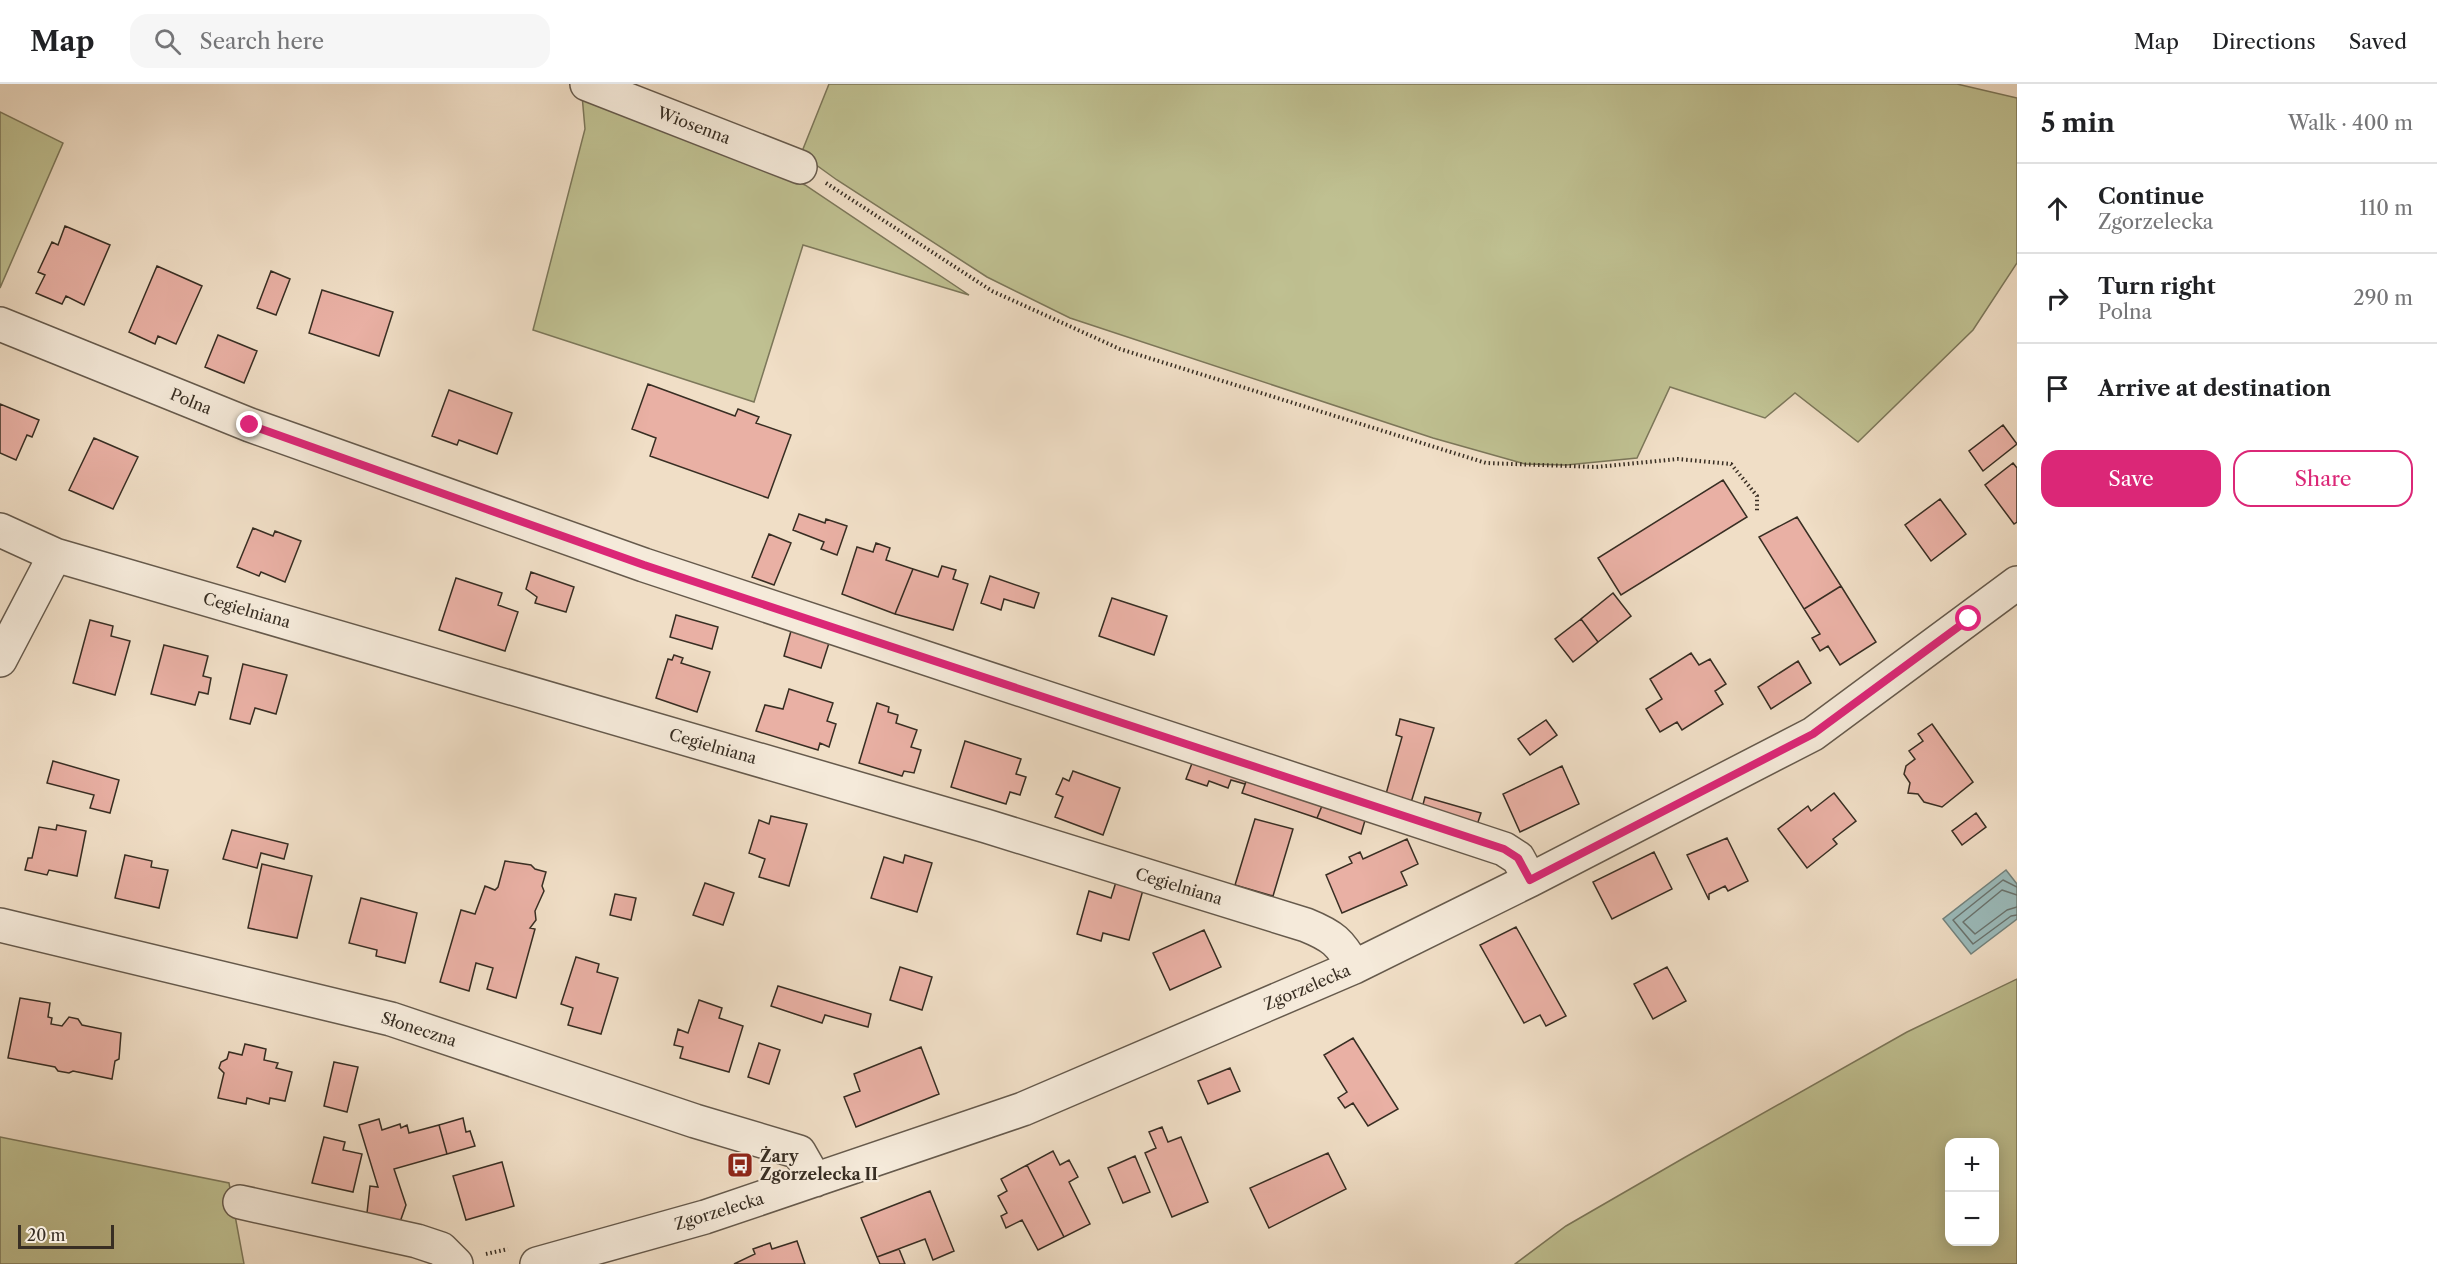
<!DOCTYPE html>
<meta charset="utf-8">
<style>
body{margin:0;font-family:"Libre Caslon Text",serif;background:#f6f6f6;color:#202124}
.controls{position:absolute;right:18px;bottom:18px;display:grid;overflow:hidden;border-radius:12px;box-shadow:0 3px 15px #0003}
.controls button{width:54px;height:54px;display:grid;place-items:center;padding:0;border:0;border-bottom:2px solid #e0e0e0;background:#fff;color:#202124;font:30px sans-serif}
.scale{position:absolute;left:18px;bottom:15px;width:96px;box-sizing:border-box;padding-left:6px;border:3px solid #382e23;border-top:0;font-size:16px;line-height:21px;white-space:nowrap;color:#382e23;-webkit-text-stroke:4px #f5eada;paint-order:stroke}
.stop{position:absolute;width:18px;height:18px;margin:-14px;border:4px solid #db2777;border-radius:50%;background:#fff}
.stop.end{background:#db2777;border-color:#fff;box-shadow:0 2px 6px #0008}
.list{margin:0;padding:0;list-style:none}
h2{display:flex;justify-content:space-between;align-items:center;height:78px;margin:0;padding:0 24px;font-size:26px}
h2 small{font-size:20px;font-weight:400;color:#757577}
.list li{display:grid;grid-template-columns:39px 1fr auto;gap:18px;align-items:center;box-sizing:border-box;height:90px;padding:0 24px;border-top:2px solid #e0e0e0}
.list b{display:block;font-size:22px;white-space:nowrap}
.list p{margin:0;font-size:20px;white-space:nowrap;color:#757577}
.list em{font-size:20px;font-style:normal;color:#757577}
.actions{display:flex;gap:12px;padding:18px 24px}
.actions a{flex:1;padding:14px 0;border:2px solid #db2777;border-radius:18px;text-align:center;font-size:21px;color:#db2777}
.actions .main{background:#db2777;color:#fff}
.icon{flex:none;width:33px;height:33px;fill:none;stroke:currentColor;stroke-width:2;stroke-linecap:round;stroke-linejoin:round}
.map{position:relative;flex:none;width:2017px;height:1180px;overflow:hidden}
header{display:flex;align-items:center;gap:36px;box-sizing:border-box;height:84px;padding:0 30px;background:#fff;border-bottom:2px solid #e0e0e0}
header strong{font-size:28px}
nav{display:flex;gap:33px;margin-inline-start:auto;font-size:21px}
.search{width:420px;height:54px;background:#f6f6f6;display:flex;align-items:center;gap:15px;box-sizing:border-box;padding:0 21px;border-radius:18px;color:#757577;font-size:22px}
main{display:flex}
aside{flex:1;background:#fff}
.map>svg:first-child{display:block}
</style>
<header>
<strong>Map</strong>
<div class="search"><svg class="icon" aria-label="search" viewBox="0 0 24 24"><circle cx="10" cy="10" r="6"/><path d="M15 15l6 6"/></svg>Search here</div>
<nav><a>Map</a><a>Directions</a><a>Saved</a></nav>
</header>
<main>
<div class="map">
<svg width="2017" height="1180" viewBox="0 0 2017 1180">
<rect width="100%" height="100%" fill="#f0dec6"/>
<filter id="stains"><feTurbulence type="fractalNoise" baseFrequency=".00333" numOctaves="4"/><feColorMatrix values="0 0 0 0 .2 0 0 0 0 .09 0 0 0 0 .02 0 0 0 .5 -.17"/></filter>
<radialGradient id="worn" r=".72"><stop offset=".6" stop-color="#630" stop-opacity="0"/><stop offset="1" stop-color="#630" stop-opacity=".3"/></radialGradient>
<path fill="#bfc091" stroke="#7c775a" stroke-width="1.5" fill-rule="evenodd" d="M829,0H1957L2017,14V179L1973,246L1858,358L1795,309L1765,334L1670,303L1637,374L1566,381L1525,380L1433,354L1070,234L987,193L837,96L801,70Z
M582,11L707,56L805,101L969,211L803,161L754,318L533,246L585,45Z
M0,28L63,59L0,204Z
M2017,895V1180H1515L1566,1142L1682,1075L1907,948ZM1950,1058H1994V1158H1950Z
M0,1053L229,1099L244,1180H0Z"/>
<path fill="#9bbbbb" stroke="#73837e" stroke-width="1.5" d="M2006,786L2017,800V835L1971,870L1943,835Z"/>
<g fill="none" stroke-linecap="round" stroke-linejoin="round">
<path stroke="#6a746f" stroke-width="1.5" d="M2017,803L2003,796L1953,836L1973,860L2011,832L2017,831
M2017,811L2002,806L1963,838L1975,850L2007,826L2017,823"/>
</g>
<path fill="#e9b0a4" stroke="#382e23" stroke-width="1.5" d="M65,142L110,161L84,221L66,212L62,220L36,209L45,191L38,188L52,158L58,161Z
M157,182L202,202L176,260L158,252L155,260L129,248Z
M271,187L290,195L276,231L257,224Z
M322,206L393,228L379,272L309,249Z
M218,251L257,267L244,299L205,283Z
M648,300L735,332L738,325L759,333L756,339L791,351L768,414L650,372L656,354L632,345Z
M449,306L512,329L497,370L459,356L457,361L432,352Z
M0,320L39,336L32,353L27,351L16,376L0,369Z
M2003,341L2017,360L1983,387L1969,367Z
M94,354L138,373L113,425L69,406Z
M2013,379L2017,384V438L2014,440L1985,401Z
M1723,396L1747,433L1621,511L1598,474Z
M1940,415L1966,450L1931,477L1905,441Z
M799,430L825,439L826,435L847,442L837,471L821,465L824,458L793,446Z
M1797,433L1841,502L1804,525L1759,453Z
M253,444L273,452L275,447L301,457L285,498L261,488L259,492L237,483Z
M769,450L791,459L774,501L752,493Z
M876,459L890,464L886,476L913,485L895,530L842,510L857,463L873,468Z
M942,482L956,486L953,495L968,500L953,546L895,530L913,485L938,493Z
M531,488L574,503L566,528L535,519L537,513L526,505Z
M990,492L1039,509L1034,524L1004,515L1001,526L981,519Z
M456,494L502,509L498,521L518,528L505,567L439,546Z
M1841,502L1876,558L1840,581L1828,562L1820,567L1812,554L1820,550L1804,525Z
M1613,509L1631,532L1598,558L1581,535Z
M1112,514L1167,532L1154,571L1099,552Z
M676,531L718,543L712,565L670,553Z
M1581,535L1598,558L1573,578L1555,555Z
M90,536L113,542L111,552L130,557L115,611L73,599Z
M791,547L829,559L821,584L784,572Z
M164,561L208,572L203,592L211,594L208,610L199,608L195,621L151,610Z
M1691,569L1699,581L1710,575L1726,600L1715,607L1723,620L1682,646L1677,638L1660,648L1646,625L1662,615L1650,595Z
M674,571L683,574L681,579L710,588L697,628L656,614L668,575L672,576Z
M1798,577L1811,599L1771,625L1758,603Z
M243,580L287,591L276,630L255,624L250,640L230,635Z
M789,605L833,619L827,637L836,640L829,663L820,659L818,666L756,647L765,621L783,625Z
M877,619L889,623L888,628L898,631L896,639L917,646L911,663L921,666L914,689L904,687L902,692L859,679Z
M1400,635L1434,644L1409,725L1384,717L1402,653L1396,651Z
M1546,636L1557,651L1530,671L1518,655Z
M1932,640L1973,698L1942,723L1924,718L1918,710L1908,709L1910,699L1904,690L1906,682L1915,675L1909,667L1923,657L1918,650Z
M965,657L1021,675L1016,690L1026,693L1020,711L1010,708L1006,720L951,703Z
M1194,674L1248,692L1245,700L1231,696L1228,704L1209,697L1207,702L1186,695Z
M53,677L119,696L110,729L90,724L94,711L47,699Z
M1562,682L1579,720L1520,748L1503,710Z
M1073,687L1120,704L1103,751L1055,733L1063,713L1056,710L1063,694L1069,697Z
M1248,692L1324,717L1317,734L1242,709Z
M1834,709L1856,737L1833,755L1837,760L1807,784L1778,745L1808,722L1811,727Z
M1425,713L1481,729L1476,744L1421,728Z
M1324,717L1366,733L1361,750L1317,734Z
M1976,729L1986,743L1962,761L1952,747Z
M771,732L807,740L789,802L759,793L765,775L749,769L759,736L769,740Z
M1255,735L1293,745L1273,812L1235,801Z
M57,741L86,747L77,792L49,786L47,791L25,786L28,774H32L39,743L56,746Z
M232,746L288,760L284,775L261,769L257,784L223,775Z
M1727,754L1748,797L1728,807L1725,802L1709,810V816L1687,771Z
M1407,755L1418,780L1401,788L1407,801L1342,829L1326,791L1352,779L1349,773L1360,768L1363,775Z
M1654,768L1672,805L1612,835L1593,798Z
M125,771L152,777L151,783L168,786L159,824L115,814Z
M905,771L932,779L917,828L871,814L884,773L903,779Z
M505,777L531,781L535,785L546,788L542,802L544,807L535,827L536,836L530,844L535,845L516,914L487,905L493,884L476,879L469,907L440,898L461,826L475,830L485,802L495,806L498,803Z
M262,780L312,792L297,854L248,844Z
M1116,798L1143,806L1129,856L1103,849L1101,857L1077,850L1089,807L1111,814Z
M705,799L734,809L723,841L693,831Z
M615,810L636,814L631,836L610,831Z
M361,814L417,829L405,879L376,872L377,866L349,859Z
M1516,843L1566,932L1546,942L1540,931L1524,939L1480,861Z
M1204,846L1221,883L1170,906L1153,869Z
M576,873L599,880L597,888L618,894L601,950L568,941L573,924L561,920Z
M900,883L932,893L922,926L890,916Z
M1667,883L1686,917L1653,935L1634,900Z
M778,902L871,930L868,943L825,931L822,939L771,922Z
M20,914L50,919L48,933L52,934L51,940L62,942L69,933L78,935L82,941L121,949L119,975L115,977L112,995L73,987L69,989L58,987L55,983L8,974Z
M699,916L722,924L719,934L743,942L729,988L680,974L683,963L674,961L678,945L688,949Z
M1353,954L1398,1025L1368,1042L1353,1019L1345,1024L1338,1014L1347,1008L1324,971Z
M759,959L780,966L769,1000L748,993Z
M245,960L266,965L264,976L278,979L276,984L292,988L285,1017L270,1014L269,1020L247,1014L246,1020L218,1014L224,989L219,984L221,978L227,975L229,968L242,971Z
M921,963L939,1010L856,1043L844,1013L860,1007L854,990Z
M334,978L358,983L347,1028L324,1022Z
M1230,984L1240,1007L1208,1020L1198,997Z
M463,1034L466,1048L470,1047L475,1062L447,1070L439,1041Z
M379,1035L382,1046L400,1040L401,1044L407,1041L409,1049L439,1041L447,1070L394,1085L406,1121L400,1138L367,1129L370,1102L378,1103L359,1041Z
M1162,1043L1168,1058L1181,1053L1208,1118L1172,1133L1145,1069L1156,1064L1149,1048Z
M324,1053L345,1058L343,1066L362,1070L353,1108L312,1099Z
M1053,1067L1060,1081L1069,1076L1078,1093L1069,1098L1090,1140L1064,1153L1027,1081Z
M1328,1069L1346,1105L1269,1144L1250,1104Z
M1135,1072L1150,1108L1123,1119L1108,1084Z
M502,1078L514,1122L466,1136L453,1092Z
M1027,1081L1064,1153L1038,1166L1022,1136L1006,1144L1001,1132L1007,1129L998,1112L1007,1107L1001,1095Z
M930,1107L954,1167L933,1176L925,1155L877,1173L861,1134Z
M797,1157L805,1180H734L755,1170L753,1165L770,1159L772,1165Z
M899,1165L905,1180H880L877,1173Z"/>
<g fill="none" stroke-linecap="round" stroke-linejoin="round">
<defs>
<path id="minor" d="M587,0L800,83
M0,240L250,341L644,481L1504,765L1518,774L1530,796
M0,446L55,471L986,742L1306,841C1333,852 1340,858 1354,883
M0,576L55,471
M0,841L391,935L695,1037L799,1068L815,1096
M240,1118L417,1157L441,1165L456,1180
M537,1180L705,1133L1023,1025L1354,883L1530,796L1813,650L2017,499"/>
</defs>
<use href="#minor" stroke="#665a4c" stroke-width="36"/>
<path stroke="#382e23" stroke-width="4" stroke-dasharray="1.5 3" stroke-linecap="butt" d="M826,99L992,207L1120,265L1486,379L1596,383L1678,375L1731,380L1757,412V429
M486,1170L508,1165"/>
<use href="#minor" stroke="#f5eada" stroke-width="33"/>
</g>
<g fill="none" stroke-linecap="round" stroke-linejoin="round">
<path stroke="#db2777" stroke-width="8" d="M250,341L644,481L1504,765L1518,774L1530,796L1813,650L1969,535"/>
</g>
<defs>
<symbol id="bus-square" viewBox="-11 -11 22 22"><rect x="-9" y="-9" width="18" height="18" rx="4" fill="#8f2418" stroke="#f5eada"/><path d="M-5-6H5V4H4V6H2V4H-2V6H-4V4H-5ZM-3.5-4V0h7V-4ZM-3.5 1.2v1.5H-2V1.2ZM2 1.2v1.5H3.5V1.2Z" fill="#fff"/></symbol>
</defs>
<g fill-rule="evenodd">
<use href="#bus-square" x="725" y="1066" width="30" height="30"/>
</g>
<g text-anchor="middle" stroke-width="4.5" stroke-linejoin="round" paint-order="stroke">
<g font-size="16" fill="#382e23" stroke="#f5eada">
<text transform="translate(694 41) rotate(21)" y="6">Wiosenna</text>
<text transform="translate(191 317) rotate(22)" y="6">Polna</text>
<text transform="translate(247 526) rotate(16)" y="6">Cegielniana</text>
<text transform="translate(713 662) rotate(16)" y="6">Cegielniana</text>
<text transform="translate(1179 802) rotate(17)" y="6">Cegielniana</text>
<text transform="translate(1307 903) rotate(-23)" y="6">Zgorzelecka</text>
<text transform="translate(419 945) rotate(18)" y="6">Słoneczna</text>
<text transform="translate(719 1127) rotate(-17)" y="6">Zgorzelecka</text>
</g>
<g font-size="16" font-weight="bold" fill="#382e23" stroke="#f5eada" text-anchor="start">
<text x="760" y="1078">Żary<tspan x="760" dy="18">Zgorzelecka II</tspan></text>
</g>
</g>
<rect width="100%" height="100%" filter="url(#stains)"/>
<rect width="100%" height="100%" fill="url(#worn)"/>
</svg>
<div class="controls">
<button>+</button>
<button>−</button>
</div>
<div class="scale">20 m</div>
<div class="stop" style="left:1969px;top:535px"></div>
<div class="stop end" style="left:250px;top:341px"></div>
</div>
<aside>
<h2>5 min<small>Walk · 400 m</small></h2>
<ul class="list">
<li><svg class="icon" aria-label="ahead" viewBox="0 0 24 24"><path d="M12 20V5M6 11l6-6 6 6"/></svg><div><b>Continue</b><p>Zgorzelecka</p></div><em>110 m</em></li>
<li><svg class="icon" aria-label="right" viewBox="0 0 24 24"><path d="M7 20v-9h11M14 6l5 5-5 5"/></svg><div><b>Turn right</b><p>Polna</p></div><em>290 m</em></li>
<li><svg class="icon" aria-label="arrive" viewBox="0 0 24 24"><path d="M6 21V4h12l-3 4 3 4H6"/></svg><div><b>Arrive at destination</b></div></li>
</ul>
<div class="actions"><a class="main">Save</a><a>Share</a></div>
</aside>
</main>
